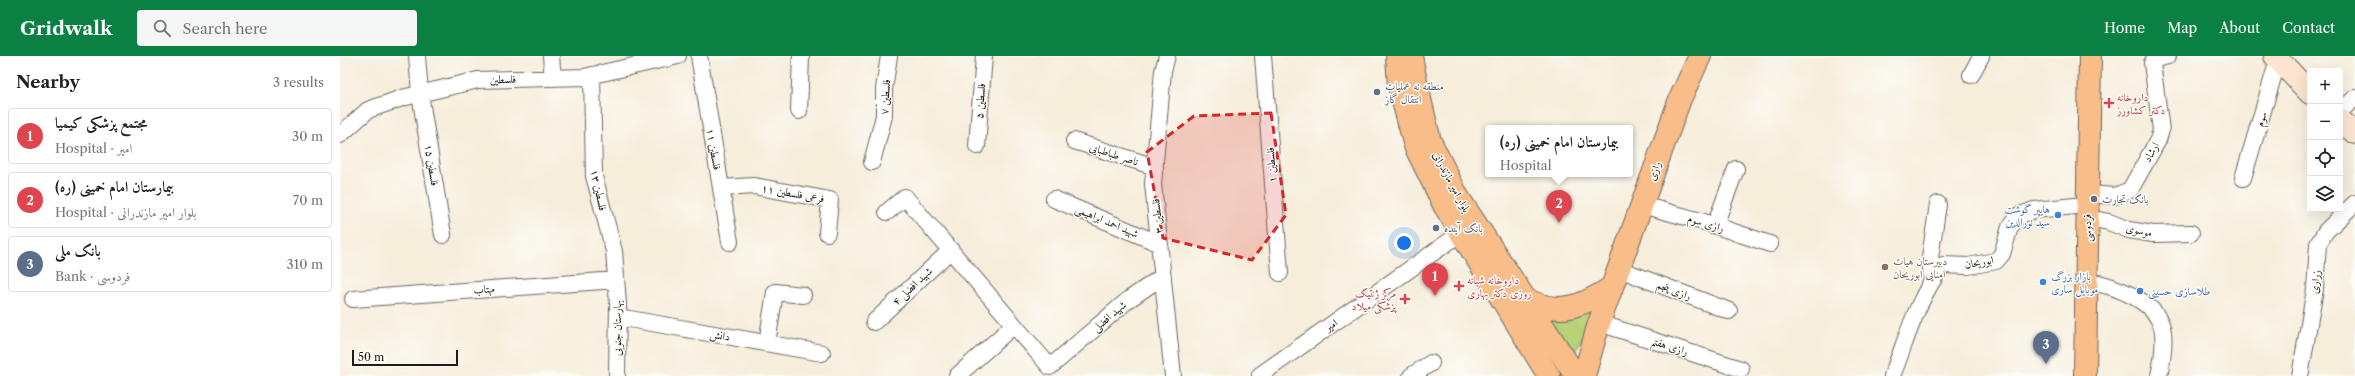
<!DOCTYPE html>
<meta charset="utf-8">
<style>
body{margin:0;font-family:"Libre Caslon Text",Amiri,serif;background:#f6f6f6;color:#222}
.controls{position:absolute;right:12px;top:12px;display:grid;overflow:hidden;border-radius:4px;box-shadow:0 4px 16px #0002}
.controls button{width:36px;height:36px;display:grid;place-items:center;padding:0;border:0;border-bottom:1px solid #e0e0e0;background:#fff;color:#222;font:20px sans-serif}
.scale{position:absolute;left:12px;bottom:10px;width:106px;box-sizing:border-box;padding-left:4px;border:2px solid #1c1c1c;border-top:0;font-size:11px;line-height:14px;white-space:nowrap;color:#1c1c1c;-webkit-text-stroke:3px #fdfcf7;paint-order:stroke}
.you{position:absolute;left:1064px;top:187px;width:14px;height:14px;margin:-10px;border:3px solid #fff;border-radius:50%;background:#1a73e8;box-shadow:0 0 0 6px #1a73e833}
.badge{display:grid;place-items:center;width:26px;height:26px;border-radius:50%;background:#0b8043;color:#fff;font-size:13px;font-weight:700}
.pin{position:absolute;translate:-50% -33px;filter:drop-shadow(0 1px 2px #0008)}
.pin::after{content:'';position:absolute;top:21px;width:14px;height:12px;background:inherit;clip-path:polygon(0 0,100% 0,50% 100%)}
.popup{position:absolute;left:1145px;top:69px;width:148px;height:52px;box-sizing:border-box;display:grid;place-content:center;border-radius:4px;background:#fff;filter:drop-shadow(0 1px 3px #0005);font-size:13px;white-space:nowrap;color:#767676}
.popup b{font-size:15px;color:#222}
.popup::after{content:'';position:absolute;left:50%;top:100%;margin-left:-8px;border:8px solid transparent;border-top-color:#fff}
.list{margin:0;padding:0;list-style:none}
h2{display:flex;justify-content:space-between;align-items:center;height:52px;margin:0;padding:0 16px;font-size:17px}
h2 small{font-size:13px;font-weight:400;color:#767676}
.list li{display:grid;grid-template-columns:26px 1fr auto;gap:12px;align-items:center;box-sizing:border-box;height:56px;margin:0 8px 8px;padding:0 8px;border:1px solid #e0e0e0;border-radius:4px}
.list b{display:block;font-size:15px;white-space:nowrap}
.list p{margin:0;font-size:13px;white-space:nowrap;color:#767676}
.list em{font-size:13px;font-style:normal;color:#767676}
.icon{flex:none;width:22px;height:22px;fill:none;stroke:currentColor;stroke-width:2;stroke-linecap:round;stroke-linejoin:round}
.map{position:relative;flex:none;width:2015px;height:320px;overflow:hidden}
header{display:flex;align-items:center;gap:24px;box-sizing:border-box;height:56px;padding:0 20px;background:#0b8043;color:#fff}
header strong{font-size:19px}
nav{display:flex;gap:22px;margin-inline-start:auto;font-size:14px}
.search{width:280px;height:36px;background:#f6f6f6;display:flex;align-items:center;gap:10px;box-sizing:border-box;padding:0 14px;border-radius:4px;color:#767676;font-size:15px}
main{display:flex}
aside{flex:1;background:#fff}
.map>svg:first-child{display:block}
</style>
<header>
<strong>Gridwalk</strong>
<div class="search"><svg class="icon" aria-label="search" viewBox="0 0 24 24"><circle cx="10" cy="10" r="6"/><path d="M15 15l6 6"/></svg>Search here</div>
<nav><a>Home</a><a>Map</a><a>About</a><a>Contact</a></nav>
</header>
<main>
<aside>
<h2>Nearby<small>3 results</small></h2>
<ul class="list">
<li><span class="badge" style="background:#e0444e">1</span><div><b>مجتمع پزشکی کیمیا</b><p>Hospital · امیر</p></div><em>30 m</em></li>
<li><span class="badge" style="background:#e0444e">2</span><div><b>بیمارستان امام خمینی (ره)</b><p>Hospital · بلوار امیر مازندرانی</p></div><em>70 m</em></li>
<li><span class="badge" style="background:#5c6f8a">3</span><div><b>بانک ملی</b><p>Bank · فردوسی</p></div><em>310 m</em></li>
</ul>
</aside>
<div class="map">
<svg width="2015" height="320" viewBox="0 0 2015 320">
<rect width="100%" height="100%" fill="#fdfcf7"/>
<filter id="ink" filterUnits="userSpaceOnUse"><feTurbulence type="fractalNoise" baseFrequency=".025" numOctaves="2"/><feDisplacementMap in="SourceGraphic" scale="8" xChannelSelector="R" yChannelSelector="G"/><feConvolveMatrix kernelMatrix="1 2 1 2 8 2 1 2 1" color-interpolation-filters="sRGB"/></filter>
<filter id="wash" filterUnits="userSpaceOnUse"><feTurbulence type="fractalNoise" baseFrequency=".012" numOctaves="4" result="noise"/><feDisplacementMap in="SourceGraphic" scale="16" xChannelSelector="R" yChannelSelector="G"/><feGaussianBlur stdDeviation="0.9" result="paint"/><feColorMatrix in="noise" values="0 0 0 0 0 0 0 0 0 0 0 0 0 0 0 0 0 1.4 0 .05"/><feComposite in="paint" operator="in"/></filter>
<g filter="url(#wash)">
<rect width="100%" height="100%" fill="#f6edda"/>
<path fill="#b8d278" stroke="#6a774a" d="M1261,244L1231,304L1200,256Z"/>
</g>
<g filter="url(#ink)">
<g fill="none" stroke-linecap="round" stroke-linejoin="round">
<defs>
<path id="street" d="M77,0L80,38L103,179
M211,0L213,22
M359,0L390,186
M827,0L823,15L813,128L833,320
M923,0L940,217
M252,19L254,120L274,195L278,248L277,320
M1631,19L1641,0
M459,55L461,0
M2000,55L2015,42
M0,79L28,54L62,42L138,24L244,21L338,0
M734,85L815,111
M637,90L644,0
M532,106L544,60V33L549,0
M1903,122L1938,4
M381,132L414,130L490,144L487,177
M1748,138L1775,140L1790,134L1818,84L1821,74L1812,7L1815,3L1828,0
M714,143L820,188
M1302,149L1364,166L1430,188
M547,156L565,141L710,311L788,244L823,220
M1748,162L1769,166L1789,174L1813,178L1851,177
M1375,169L1396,113
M1279,213L1389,255
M1592,224L1590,202L1598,148
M1747,225C1773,229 1820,245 1823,277C1825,291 1822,306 1819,320
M13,243L276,224
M278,261L482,297
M534,266L611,194
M1259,267L1401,313
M427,287L435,236L463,239
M920,319L1121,177
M617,320L674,269
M1071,320L1091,307
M1552,320C1568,280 1576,245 1603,209L1628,210L1656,205L1662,198L1670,171L1678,160L1694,154L1746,149
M1960,320L1975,233L1978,188L1986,175L2015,147"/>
<path id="secondary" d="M1935,0L1970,37
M2000,64L2015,77"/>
<path id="primary" d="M1057,0L1059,30L1075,90L1104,149L1209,320
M1071,0L1076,26L1090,85L1118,141L1236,320
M1185,243C1220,260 1241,251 1272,231
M1244,320L1259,267L1340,43L1360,0
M1745,320L1750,0"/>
</defs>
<use href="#street" stroke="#68655e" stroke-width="18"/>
<use href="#secondary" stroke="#68655e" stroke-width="24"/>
<use href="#primary" stroke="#68655e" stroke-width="24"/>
<use href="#street" stroke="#fff" stroke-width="16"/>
<use href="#secondary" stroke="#fce5d0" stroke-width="22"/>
<use href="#primary" stroke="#f8bd89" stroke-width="22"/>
</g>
</g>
<path fill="#d62828" fill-opacity="0.2" stroke="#d62828" stroke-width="3" stroke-dasharray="8 5" stroke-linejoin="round" d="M931,57L946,159L912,204L823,182L807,96L854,60Z"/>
<g fill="#5c6f8a" stroke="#fdfcf7" stroke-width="1.5">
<circle cx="1037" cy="36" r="4"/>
<circle cx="1754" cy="143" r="4"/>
<circle cx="1096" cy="172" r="4"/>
</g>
<g fill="#e0444e" stroke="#fdfcf7" stroke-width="1.5">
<path d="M1767 41h4v4h4v4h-4v4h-4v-4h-4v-4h4z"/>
<path d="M1117 224h4v4h4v4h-4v4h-4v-4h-4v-4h4z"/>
<path d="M1063 237h4v4h4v4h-4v4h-4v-4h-4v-4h4z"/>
</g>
<g fill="#3f7fe0" stroke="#fdfcf7" stroke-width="1.5">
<circle cx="1718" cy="159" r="4"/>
<circle cx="1703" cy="226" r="4"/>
<circle cx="1800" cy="235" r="4"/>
</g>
<circle fill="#8d6e63" stroke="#fdfcf7" stroke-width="1.5" cx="1545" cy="211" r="4"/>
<g text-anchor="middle" stroke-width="3" stroke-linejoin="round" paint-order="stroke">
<g font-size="11" fill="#1c1c1c" stroke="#fdfcf7">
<text transform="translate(163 23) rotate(-2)" y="4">فلسطین</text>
<text transform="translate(545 41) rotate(-86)" y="4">فلسطین ۷</text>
<text transform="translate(640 45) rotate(-86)" y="4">فلسطین ۵</text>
<text transform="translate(1921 63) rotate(-74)" y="4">سوم</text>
<text transform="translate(374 93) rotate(80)" y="4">فلسطین ۱۱</text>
<text transform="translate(1811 96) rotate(-61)" y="4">ارشاد</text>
<text transform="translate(774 98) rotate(18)" y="4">ناصر طباطبایی</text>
<text transform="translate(92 109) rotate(81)" y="4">فلسطین ۱۵</text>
<text transform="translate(931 109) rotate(-94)" y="4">فلسطین ۱</text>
<text transform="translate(1314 115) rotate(-70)" y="4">رازی</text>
<text transform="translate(1112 126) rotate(62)" y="4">بلوار امیر مازندرانی</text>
<text transform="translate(259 134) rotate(78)" y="4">فلسطین ۱۳</text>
<text transform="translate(453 137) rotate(10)" y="4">فرعی فلسطین ۱۱</text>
<text transform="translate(817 160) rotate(-96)" y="4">فلسطین ۳</text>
<text transform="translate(767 165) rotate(23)" y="4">شهید احمد ابراهیمی</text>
<text transform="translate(1366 167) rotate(17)" y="4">رازی سوم</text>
<text transform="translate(1747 172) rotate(-91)" y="4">فردوسی</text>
<text transform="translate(1799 174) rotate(12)" y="4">موسوی</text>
<text transform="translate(1639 206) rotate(-10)" y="4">ابوریحان</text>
<text transform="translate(1975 226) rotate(-84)" y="4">زراری</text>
<text transform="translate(572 230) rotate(-43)" y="4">شهید افضلی ۴</text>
<text transform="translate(144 233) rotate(-4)" y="4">مهتاب</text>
<text transform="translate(1334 234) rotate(21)" y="4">رازی پنجم</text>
<text transform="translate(769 260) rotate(-40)" y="4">شهید افضلی</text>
<text transform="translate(991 269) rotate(-35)" y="4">امیر</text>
<text transform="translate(277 272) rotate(-90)" y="4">بهارستان جنوبی</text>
<text transform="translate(380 279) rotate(10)" y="4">دانش</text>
<text transform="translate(1330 290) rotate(18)" y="4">رازی هفتم</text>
</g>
<g font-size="11" fill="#4e5e75" stroke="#fdfcf7" text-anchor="start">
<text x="1045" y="34">منطقه نه عملیات<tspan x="1045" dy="13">انتقال گاز</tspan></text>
<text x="1762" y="147">بانک تجارت</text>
<text x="1104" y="176">بانک آینده</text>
</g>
<g font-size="11" fill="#be3a42" stroke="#fdfcf7" text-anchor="start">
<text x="1777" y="45">داروخانه<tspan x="1777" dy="13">دکتر کشاورز</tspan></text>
<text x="1127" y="228">داروخانه شبانه<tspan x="1127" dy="13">روزی دکتر بهاری</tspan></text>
<text x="1056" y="241" text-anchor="end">مرکز ژنتیک<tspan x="1056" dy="13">پزشکی میلاد</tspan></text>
</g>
<g font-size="11" fill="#366cbe" stroke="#fdfcf7" text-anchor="start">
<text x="1710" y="157" text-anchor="end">هایپر گوشت<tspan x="1710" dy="13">سید نورالدین</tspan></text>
<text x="1711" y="224">بازار بزرگ<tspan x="1711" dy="13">موبایل ساری</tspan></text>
<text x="1808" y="239">طلاسازی حسینی</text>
</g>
<g font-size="11" fill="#785e54" stroke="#fdfcf7" text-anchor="start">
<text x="1553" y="209">دبیرستان هیات<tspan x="1553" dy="13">امنایی ابوریحان</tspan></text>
</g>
</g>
</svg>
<div class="controls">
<button>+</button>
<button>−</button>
<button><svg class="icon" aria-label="locate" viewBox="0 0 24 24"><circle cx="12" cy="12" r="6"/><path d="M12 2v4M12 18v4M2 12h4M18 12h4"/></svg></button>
<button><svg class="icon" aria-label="layers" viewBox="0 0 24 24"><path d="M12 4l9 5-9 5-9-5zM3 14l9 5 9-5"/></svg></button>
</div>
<div class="scale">50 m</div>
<div class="you"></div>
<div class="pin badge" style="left:1095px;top:240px;background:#e0444e">1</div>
<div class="pin badge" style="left:1219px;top:167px;background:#e0444e">2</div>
<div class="popup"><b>بیمارستان امام خمینی (ره)</b>Hospital</div>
<div class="pin badge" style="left:1706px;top:308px;background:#5c6f8a">3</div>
</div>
</main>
